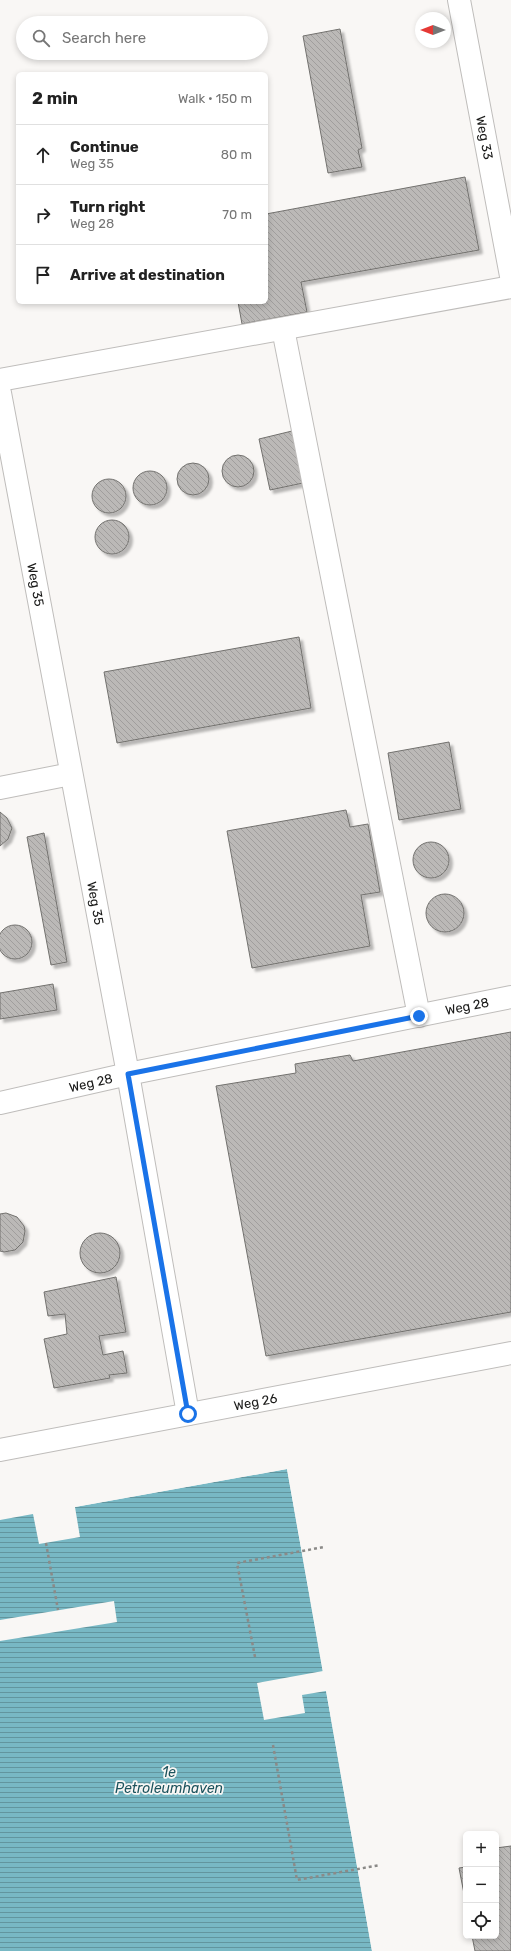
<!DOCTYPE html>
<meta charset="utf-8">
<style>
body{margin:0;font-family:Rubik,sans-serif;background:#f6f6f6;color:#222}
.controls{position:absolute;right:12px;bottom:12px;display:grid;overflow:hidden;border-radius:6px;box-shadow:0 2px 6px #0003}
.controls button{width:36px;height:36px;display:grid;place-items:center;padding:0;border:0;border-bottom:1px solid #e0e0e0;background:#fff;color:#222;font:20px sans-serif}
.compass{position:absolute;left:415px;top:12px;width:36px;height:36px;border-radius:50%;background:#fff;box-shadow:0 2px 6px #0003;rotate:270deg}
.stop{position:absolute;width:12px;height:12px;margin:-9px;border:3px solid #1a73e8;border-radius:50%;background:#fff}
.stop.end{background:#1a73e8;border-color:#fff;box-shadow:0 1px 4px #0008}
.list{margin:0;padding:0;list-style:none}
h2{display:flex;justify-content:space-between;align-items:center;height:52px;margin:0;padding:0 16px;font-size:17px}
h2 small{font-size:13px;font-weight:400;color:#767676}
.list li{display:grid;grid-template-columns:26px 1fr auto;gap:12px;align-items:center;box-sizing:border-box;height:60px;padding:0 16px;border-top:1px solid #e0e0e0}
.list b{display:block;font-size:15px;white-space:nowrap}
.list p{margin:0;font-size:13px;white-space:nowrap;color:#767676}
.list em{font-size:13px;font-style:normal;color:#767676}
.icon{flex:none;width:22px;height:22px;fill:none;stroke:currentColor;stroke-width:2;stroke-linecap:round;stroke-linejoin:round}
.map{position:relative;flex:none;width:511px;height:1951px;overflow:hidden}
.search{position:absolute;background:#fff;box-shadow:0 2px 6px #0003;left:16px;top:16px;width:252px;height:44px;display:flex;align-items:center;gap:10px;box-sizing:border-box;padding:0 14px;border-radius:22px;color:#767676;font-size:15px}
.panel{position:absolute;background:#fff;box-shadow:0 2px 6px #0003;left:16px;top:72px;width:252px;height:232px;border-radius:6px}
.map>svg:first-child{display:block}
</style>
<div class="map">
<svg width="511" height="1951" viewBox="0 0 511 1951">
<defs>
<pattern id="water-rules" width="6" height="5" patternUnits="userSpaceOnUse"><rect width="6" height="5" fill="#78b8c4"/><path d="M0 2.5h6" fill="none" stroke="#62959e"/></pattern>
<pattern id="building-back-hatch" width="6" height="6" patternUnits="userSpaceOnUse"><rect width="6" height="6" fill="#bbb9b7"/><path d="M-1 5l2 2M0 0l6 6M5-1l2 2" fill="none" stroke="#a09e9d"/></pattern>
<filter id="shadow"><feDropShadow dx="3.5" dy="3.5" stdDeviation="1" flood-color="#0004"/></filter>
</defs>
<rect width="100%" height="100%" fill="#f9f7f5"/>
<path fill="url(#water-rules)" d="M287,1469L372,1951H0V1520L33,1514L39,1544L80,1537L75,1507Z"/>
<path fill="#f9f7f5" d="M287,1467L289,1469L374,1951H372L326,1691L302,1695L305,1713L264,1720L257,1683L323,1671L287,1469L75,1507V1505Z
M114,1601L117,1622L0,1641V1620Z"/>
<path fill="url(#building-back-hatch)" stroke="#72716e" filter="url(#shadow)" d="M340,29L362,148L358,150L362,167L328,173L303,36Z
M465,177L479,250L301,282L307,312L242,324L238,302H266V214Z
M292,431L303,483L270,490L259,439Z
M222 471a16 16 0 1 1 32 0a16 16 0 1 1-32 0Z
M177 479a16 16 0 1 1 32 0a16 16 0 1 1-32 0Z
M133 488a17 17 0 1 1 34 0a17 17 0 1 1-34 0Z
M92 496a17 17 0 1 1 34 0a17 17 0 1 1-34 0Z
M95 537a17 17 0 1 1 34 0a17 17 0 1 1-34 0Z
M299,637L311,708L117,743L104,672Z
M449,742L461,809L399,820L388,753Z
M346,810L350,827L368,824L380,892L361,895L370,946L252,968L227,831Z
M0,812L7,818L12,828L8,839L0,846Z
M44,833L67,962L51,965L27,837Z
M413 860a18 18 0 1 1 36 0a18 18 0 1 1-36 0Z
M426 913a19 19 0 1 1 38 0a19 19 0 1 1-38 0Z
M-2 942a17 17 0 1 1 34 0a17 17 0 1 1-34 0Z
M53,984L57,1010L0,1019V993Z
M511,1032V1312L266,1356L216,1086L296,1073L295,1064L350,1055L353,1061Z
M6,1213L17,1217L24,1226L25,1231L23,1242L15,1250L4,1252L0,1251V1214Z
M80 1253a20 20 0 1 1 40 0a20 20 0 1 1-40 0Z
M116,1277L126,1332L99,1336L103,1355L123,1351L127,1373L109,1375L110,1378L54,1388L44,1339L67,1334L65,1314L48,1316L44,1292Z
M511,1846V1951H475L472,1936H496V1848Z
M466,1867V1904L459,1868Z"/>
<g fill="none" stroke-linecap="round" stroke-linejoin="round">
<defs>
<g id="minor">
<path id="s1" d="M459,0L511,276"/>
<path d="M283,329L419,1016"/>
<path d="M0,380L511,287"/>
<path id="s2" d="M0,393L128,1074L188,1414"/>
<path d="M0,788L71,774"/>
<path id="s3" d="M0,1103L128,1074L511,997"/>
<path id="s4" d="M0,1450L511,1353"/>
</g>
</defs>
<use href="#minor" stroke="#bfbdbb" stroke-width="24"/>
<path stroke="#8b8a88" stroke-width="2.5" stroke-dasharray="3 3" stroke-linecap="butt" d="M46,1543L58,1610
M255,1657L237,1563L324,1547
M273,1745L297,1880L380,1865"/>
<use href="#minor" stroke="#fff" stroke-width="22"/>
</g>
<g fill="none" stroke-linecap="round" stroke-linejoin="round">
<path stroke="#1a73e8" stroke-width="5" d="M188,1414L128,1074L419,1016"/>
</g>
<g text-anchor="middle" stroke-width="3.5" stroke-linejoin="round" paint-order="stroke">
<g font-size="13" fill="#1a1a19" stroke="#f9f7f5">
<text dy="5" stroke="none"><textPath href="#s1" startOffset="140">Weg 33</textPath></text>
<text dy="5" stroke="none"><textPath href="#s2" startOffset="195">Weg 35</textPath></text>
<text dy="5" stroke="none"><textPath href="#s2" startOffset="519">Weg 35</textPath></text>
<text dy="5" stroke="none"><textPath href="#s3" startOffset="477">Weg 28</textPath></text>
<text dy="5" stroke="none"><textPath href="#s3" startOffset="93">Weg 28</textPath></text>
<text dy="5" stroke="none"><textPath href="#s4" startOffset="260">Weg 26</textPath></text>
</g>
<g font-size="14" font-style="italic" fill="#1c535d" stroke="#f9f7f5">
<text x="169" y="1777">1e<tspan x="169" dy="16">Petroleumhaven</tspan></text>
</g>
</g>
</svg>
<div class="controls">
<button>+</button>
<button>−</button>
<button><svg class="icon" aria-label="locate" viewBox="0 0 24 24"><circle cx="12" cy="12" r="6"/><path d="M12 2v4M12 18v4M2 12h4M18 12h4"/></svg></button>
</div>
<svg class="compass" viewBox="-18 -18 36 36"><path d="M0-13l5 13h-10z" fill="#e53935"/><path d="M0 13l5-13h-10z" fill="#767676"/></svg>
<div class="stop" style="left:188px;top:1414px"></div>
<div class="stop end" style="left:419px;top:1016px"></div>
<div class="search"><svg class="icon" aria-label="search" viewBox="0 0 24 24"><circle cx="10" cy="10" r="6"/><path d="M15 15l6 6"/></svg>Search here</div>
<section class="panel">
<h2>2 min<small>Walk · 150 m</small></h2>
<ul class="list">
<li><svg class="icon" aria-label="ahead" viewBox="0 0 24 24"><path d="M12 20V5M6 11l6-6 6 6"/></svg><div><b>Continue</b><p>Weg 35</p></div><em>80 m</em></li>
<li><svg class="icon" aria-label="right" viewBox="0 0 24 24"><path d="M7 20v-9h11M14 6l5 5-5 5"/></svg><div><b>Turn right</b><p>Weg 28</p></div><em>70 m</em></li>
<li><svg class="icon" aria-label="arrive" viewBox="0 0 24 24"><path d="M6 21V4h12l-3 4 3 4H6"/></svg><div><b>Arrive at destination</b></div></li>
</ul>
</section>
</div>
